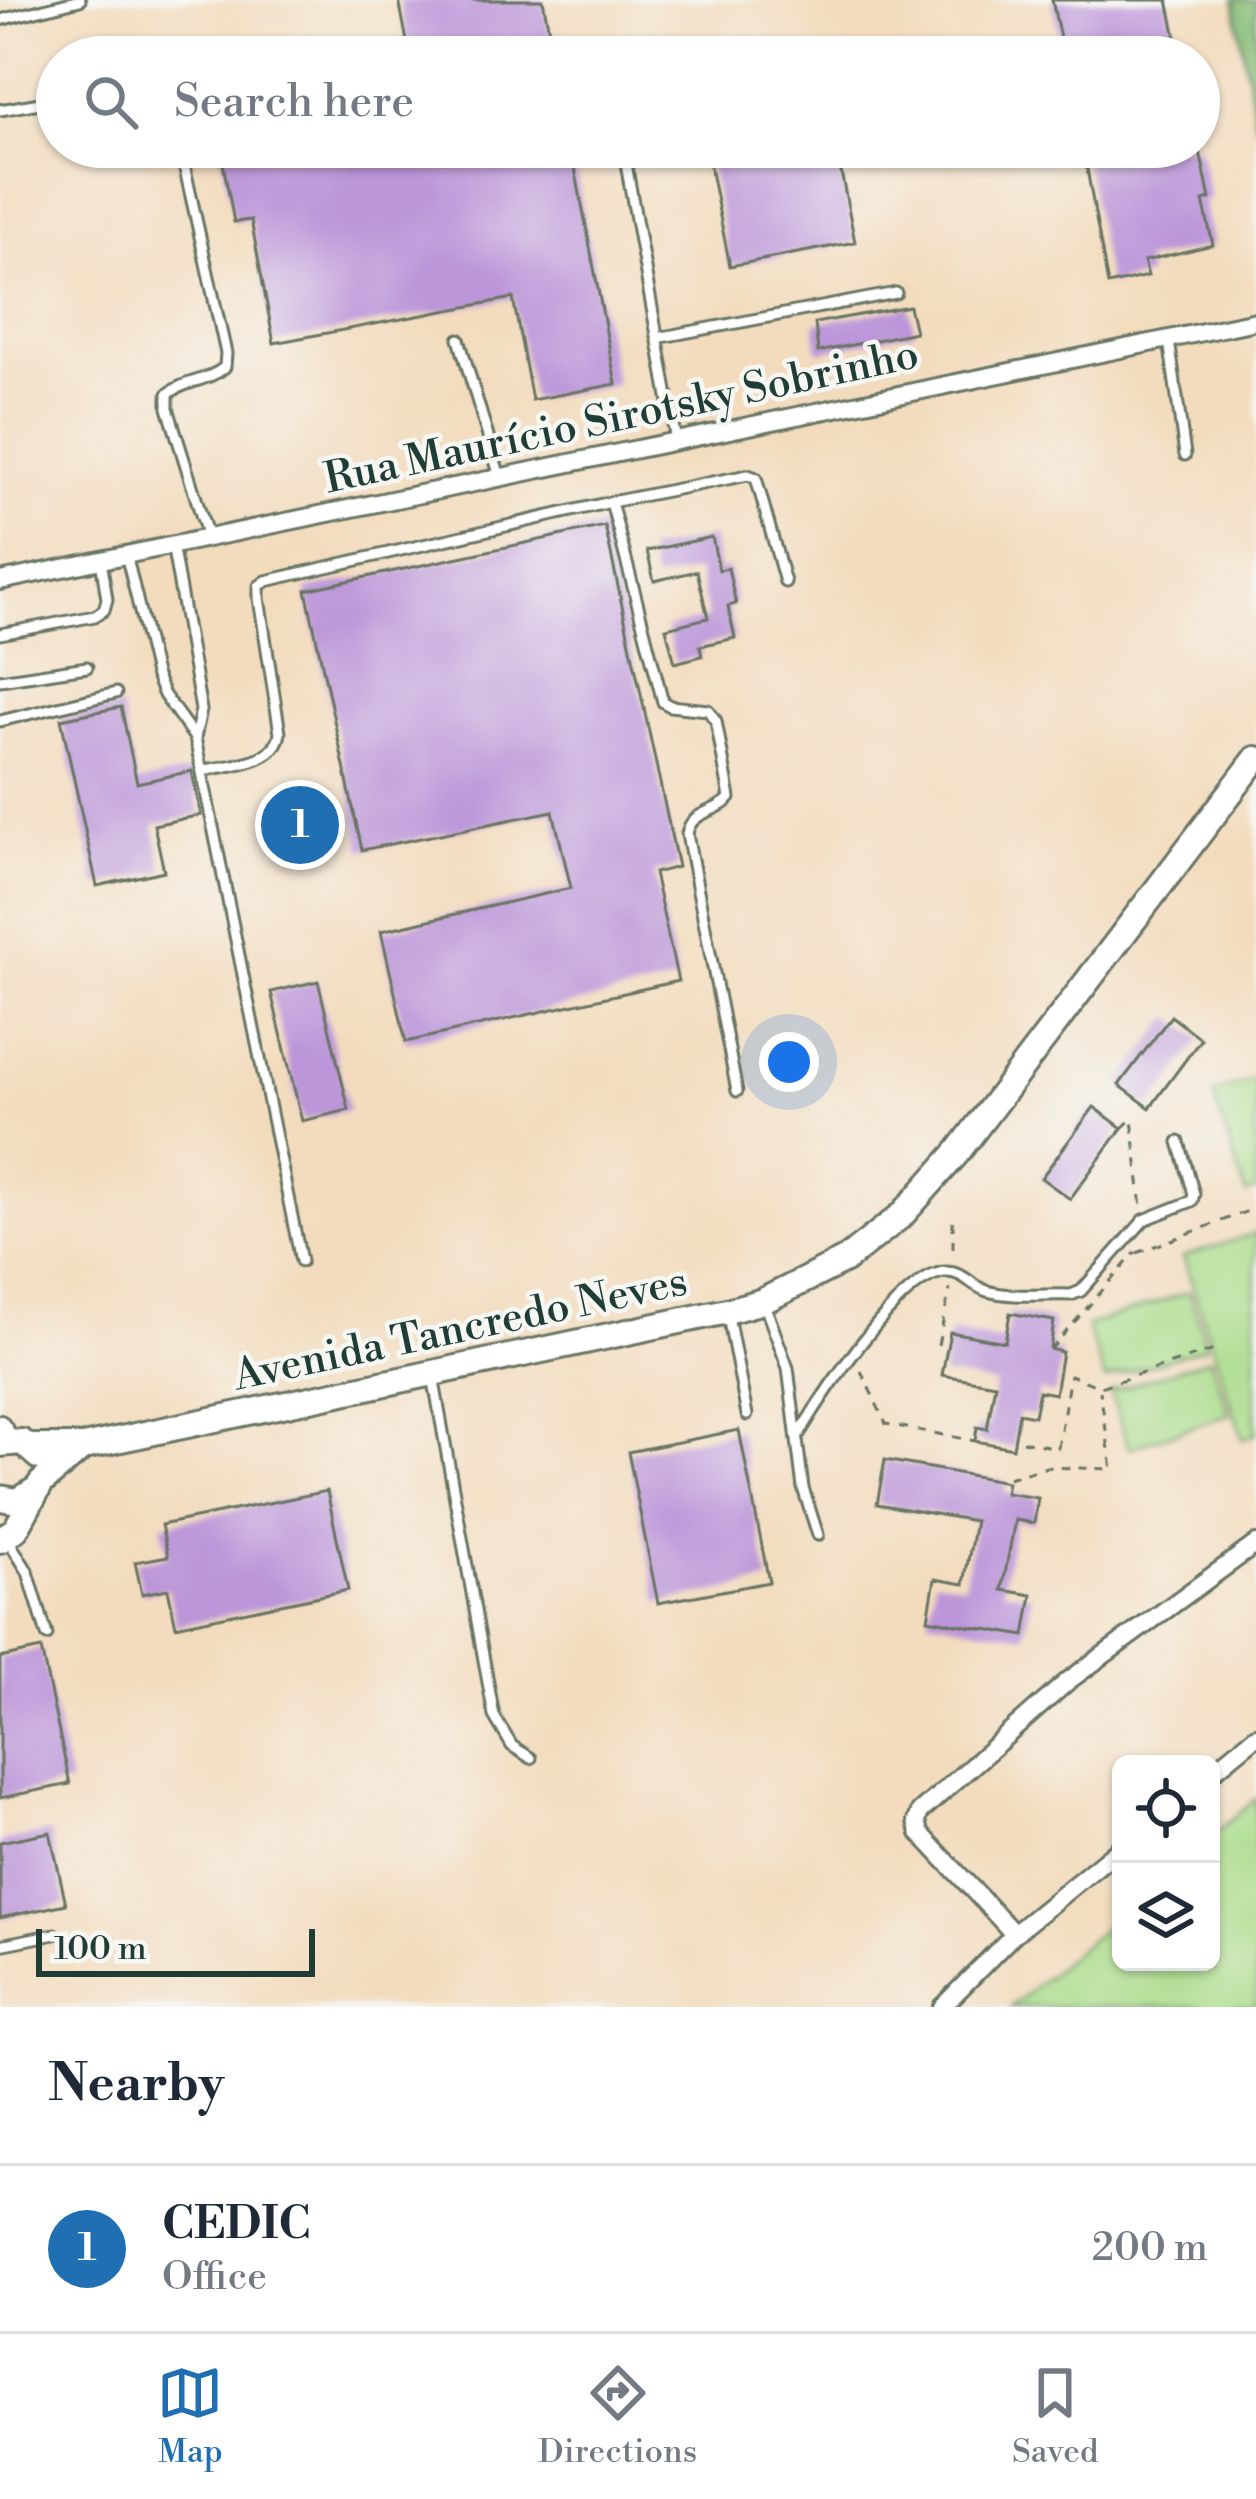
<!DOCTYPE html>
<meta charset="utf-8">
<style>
body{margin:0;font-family:"Libre Bodoni",serif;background:#f2f2f3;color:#1f2937}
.controls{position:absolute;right:36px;bottom:36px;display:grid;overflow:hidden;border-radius:18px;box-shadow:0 3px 9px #0004}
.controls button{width:108px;height:108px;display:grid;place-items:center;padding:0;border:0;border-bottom:3px solid #e0e1e3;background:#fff;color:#1f2937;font:60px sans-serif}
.scale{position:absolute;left:36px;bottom:30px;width:279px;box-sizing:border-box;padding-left:12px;border:6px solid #1f3d34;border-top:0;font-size:33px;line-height:42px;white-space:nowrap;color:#1f3d34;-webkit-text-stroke:9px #f6f6f2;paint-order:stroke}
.you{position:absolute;left:789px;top:1062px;width:42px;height:42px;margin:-30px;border:9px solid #fff;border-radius:50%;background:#1a73e8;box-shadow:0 0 0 18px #1a73e833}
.badge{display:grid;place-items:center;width:78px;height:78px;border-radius:50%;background:#1f6fb2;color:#fff;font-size:39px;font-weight:700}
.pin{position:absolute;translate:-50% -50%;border:6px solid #fff;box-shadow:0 3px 12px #0006}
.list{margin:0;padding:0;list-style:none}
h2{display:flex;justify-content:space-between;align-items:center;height:156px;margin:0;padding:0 48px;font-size:51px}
h2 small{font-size:39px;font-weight:400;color:#747a83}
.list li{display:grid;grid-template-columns:78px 1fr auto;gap:36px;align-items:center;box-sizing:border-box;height:168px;padding:0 48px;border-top:3px solid #e0e1e3}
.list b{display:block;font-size:45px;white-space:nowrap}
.list p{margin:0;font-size:39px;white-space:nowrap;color:#747a83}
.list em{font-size:39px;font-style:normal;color:#747a83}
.icon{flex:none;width:66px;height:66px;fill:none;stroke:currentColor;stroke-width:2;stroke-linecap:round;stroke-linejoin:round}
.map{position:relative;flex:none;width:1256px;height:2007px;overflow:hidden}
.search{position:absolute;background:#fff;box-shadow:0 3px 9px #0004;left:36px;right:36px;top:36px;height:132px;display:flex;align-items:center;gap:30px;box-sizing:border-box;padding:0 42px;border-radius:66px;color:#747a83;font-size:45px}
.sheet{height:324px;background:#fff}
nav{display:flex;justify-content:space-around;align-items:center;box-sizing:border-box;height:168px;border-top:3px solid #e0e1e3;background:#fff;font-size:33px;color:#747a83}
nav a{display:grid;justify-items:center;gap:6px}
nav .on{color:#1f6fb2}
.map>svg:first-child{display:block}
</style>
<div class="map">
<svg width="1256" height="2007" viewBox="0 0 1256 2007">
<rect width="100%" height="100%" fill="#f6f6f2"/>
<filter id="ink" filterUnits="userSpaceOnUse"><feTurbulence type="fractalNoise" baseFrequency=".00833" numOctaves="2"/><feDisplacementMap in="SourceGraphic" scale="24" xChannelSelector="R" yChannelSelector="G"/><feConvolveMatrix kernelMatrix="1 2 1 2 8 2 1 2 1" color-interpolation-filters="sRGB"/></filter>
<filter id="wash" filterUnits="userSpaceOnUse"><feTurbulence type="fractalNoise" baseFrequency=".004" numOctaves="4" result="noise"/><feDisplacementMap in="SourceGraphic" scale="48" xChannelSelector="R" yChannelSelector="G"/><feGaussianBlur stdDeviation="2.7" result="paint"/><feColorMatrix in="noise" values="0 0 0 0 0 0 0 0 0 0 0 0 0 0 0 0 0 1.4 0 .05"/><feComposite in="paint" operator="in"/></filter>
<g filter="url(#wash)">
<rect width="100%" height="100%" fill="#f3dcbe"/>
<path fill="#aadc8a" stroke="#648c5f" stroke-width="3" d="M1256,1079V1191L1246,1194L1213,1093Z
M1256,1233V1434L1243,1439L1183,1257Z
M1189,1292L1207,1346L1105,1380L1087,1326Z
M1210,1358L1230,1414L1129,1448L1110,1392Z
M1256,1799V2007H1011L1121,1913V1962H1211V1837Z"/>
<path fill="#87bc76" stroke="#537c55" stroke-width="3" d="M1234,0H1256V127Z"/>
<g id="blocks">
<path fill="#bc96d9" d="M399,0H543L554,57H410Z
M1052,0H1168L1180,57H1064Z
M220,147H571L616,384L532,400L513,298L274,343L251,220L234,222Z
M706,147H836L855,242L730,266Z
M1083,147H1199L1210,199L1203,201L1213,245L1144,261L1148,276L1108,285Z
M909,306L915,332L818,352L815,323Z
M605,526L678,867L654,873L678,981L406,1042L381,931L571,888L553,811L362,850L306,590Z
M712,537L719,570L728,568L736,604L728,606L735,638L700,646L702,656L675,663L666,628L708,618L697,571L654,581L647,551Z
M121,707L137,783L192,771L201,815L154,825L164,871L97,886L61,719Z
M318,981L349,1110L302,1121L271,992Z
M1171,1016L1201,1039L1150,1108L1119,1085Z
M1094,1107L1122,1128L1070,1199L1041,1178Z
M1010,1313L1054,1321L1050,1349L1062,1352L1055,1394L1039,1391L1034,1416L1019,1413L1013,1448L975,1441L977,1427L987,1429L995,1384L942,1375L950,1332L1005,1342Z
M739,1430L769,1582L658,1603L628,1452Z
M885,1460L1007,1482L1005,1493L1038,1498L1034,1523L1015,1520L1002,1590L1032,1595L1025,1636L928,1619L935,1579L964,1584L975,1521L877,1504Z
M327,1491L348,1590L176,1626L168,1589L142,1594L135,1562L168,1556L161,1525Z
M41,1649L70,1784L0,1798V1658Z
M50,1832L66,1904L0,1918V1842Z"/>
</g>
</g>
<g filter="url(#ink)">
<use href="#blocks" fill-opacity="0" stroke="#697564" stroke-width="3"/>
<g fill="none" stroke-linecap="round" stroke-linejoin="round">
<defs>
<path id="lane" d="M0,20L80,0
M0,110L57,100
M180,147L226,353L225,367C207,382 185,380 168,394V408L208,537
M623,147L676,441
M657,338L896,293
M459,339L500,477
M1169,340L1185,455
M611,502L748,475L756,478L785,582
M172,544L201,710L195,738L301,1261
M126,554L155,674L164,695L195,738
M0,634L95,616L104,610L107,599L101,560
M0,680L87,667
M0,721L116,693
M202,771C228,764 275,765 280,733L259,598V586L266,581L611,502L663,702L670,706L708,710L716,721L730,798C716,814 691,810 687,834L737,1091
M765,1306L788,1368L803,1488L818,1535
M728,1316L747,1415
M433,1376L494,1716L512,1746L531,1758
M798,1436C820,1399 900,1275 945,1272C963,1271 971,1286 987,1291C1012,1298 1044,1294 1071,1295L1081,1291L1144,1220L1192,1201L1194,1194L1179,1142
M7,1538L28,1572L47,1635
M0,1945L55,1934"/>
<path id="street" d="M0,581L1256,321
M0,1424L12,1441
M1211,1773L1256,1736
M1014,1934L920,1833L917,1821L920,1812L1068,1681L1256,1544
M942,2007L1014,1934L1121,1847"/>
<path id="secondary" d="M0,1444L22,1442L39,1457
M31,1447H83L727,1311L763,1301L845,1260L902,1215L957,1153L1256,759
M0,1498L18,1501L37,1489
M0,1540L16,1529L41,1483L83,1447"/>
</defs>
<use href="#lane" stroke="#697564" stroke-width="15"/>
<use href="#street" stroke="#697564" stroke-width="22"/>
<use href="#secondary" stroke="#697564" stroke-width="30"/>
<path stroke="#697564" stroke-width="3" stroke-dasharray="9 9" stroke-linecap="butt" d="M1122,1128L1132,1119L1142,1208
M953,1221V1256
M1137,1253L1256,1208
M938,1345L950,1289
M1050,1350L1136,1252
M861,1371L886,1424L975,1441
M1022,1441L1058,1448L1070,1375L1100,1387L1214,1350
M1008,1478L1047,1467L1112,1469L1100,1391"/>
<use href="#lane" stroke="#fff" stroke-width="9"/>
<use href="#street" stroke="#fff" stroke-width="16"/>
<use href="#secondary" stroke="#fff" stroke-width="24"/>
</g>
</g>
<g text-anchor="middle" stroke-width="9" stroke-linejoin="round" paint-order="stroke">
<g font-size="42" fill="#1f3d34" stroke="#f6f6f2">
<text transform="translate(621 415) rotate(-12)" y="15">Rua Maurício Sirotsky Sobrinho</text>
<text transform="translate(460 1327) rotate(-12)" y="15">Avenida Tancredo Neves</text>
</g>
</g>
</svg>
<div class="controls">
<button><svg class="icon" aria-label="locate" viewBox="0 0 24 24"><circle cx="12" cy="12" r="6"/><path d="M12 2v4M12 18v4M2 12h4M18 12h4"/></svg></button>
<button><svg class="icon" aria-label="layers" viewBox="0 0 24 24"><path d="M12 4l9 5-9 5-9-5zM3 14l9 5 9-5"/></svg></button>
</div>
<div class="scale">100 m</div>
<div class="you"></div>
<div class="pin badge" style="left:300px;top:825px">1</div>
<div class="search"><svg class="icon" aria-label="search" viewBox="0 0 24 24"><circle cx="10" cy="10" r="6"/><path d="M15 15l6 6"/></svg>Search here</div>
</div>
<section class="sheet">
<h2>Nearby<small></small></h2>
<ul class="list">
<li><span class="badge">1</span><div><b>CEDIC</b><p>Office</p></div><em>200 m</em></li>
</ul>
</section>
<nav>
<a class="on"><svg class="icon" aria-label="map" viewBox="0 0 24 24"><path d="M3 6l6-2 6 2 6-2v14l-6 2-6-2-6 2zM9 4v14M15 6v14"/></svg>Map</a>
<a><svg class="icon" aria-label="directions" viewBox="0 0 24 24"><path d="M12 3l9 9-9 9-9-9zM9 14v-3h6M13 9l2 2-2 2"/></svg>Directions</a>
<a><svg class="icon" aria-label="saved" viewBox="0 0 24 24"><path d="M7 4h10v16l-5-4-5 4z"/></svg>Saved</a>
</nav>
